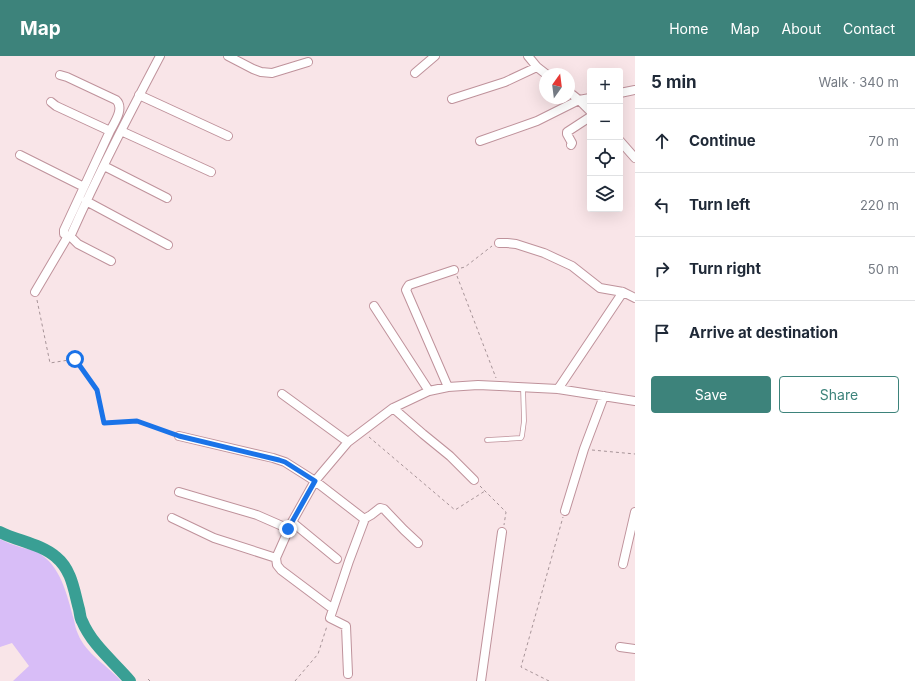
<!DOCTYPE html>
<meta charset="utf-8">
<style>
body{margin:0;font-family:Inter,sans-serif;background:#f2f2f3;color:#1f2937}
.controls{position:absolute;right:12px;top:12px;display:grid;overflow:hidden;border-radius:4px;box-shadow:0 4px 16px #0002}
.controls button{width:36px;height:36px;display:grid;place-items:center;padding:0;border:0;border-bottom:1px solid #e0e1e3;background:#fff;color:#1f2937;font:20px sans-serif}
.compass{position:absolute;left:539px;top:12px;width:36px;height:36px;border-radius:50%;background:#fff;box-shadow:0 4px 16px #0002;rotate:14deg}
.stop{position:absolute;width:12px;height:12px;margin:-9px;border:3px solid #1a73e8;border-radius:50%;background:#fff}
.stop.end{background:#1a73e8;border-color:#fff;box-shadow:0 1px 4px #0008}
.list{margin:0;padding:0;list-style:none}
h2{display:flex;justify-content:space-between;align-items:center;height:52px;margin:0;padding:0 16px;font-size:17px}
h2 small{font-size:13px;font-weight:400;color:#747a83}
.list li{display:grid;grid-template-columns:26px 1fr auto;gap:12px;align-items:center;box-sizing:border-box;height:64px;padding:0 16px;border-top:1px solid #e0e1e3}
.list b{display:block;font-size:15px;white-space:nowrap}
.list em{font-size:13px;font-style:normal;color:#747a83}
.actions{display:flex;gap:8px;padding:12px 16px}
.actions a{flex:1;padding:9px 0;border:1px solid #3d837b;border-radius:4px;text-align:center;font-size:14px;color:#3d837b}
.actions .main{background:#3d837b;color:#fff}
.icon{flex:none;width:22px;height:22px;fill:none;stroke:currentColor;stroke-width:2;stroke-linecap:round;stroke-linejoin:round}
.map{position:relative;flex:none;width:635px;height:625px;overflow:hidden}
header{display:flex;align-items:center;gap:24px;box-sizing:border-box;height:56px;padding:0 20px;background:#3d837b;color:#fff}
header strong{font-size:19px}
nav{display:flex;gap:22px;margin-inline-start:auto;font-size:14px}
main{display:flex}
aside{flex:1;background:#fff}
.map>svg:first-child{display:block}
</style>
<header>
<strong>Map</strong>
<nav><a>Home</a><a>Map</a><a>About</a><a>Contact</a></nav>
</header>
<main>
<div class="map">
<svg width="635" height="625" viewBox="0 0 635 625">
<rect width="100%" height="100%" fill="#f9e5e8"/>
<path fill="#d8bdf7" d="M0,483C6,486 13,489 20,491C26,493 32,493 37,496C61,509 67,539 74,564C75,569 76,574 78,578C86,598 107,609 121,625H13L29,610L12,587L0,591Z"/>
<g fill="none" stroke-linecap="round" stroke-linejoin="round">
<path stroke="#399f94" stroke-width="12" d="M0,476C18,485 41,488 56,501C72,514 74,535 79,553C80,557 80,562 82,565C92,589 114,606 130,625"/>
<defs>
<path id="service" d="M487,384L521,382L522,380L524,365L523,331"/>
<path id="minor" d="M228,0L253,13L261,16L272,17L308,6
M528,0L537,11L546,18
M415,17L435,0
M569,36L579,44L590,55
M620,37L635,34
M139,39L228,80
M452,43L505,26L537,11
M51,46L56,50L110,75C114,67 125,52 116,44L67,21L60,19
M121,75L211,116
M480,85L537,65L579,44L590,42
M620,85L635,102
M571,89L572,87L567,78V76L590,61
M20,99L84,131
M104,110L167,142
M86,145L168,189
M68,180L64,178V174L110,75
M70,180L78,188L111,205
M499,187H507L516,188L544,197L572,210L600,232L623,236L635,242
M35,236L68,180H70L71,179C98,118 129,59 160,0
M374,250L429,335
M448,331L406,234L407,232L409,229L454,214
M558,333L623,236
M282,338L348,386
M393,352L423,378L450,400L474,424
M179,380L273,402L285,406L315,425L363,462L364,465L349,505L330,562L346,570L348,618
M179,436L257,459L289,473
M565,455L584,393L604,340
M172,462L214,482L276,502
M364,463L371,459L380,452L384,453L404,474L418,487
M292,466L337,503
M623,508L635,456
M333,553L281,514L277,509L276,502L292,466L315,425L348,386L393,352L429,335L448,331L478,329L558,333L635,345
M620,591L635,593
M481,625L502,476"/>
</defs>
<use href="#service" stroke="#bf929b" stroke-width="5.5"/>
<use href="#minor" stroke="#bf929b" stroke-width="10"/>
<path stroke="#a79498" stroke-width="1" stroke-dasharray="3 3" stroke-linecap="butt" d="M461,212L465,211L492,190
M457,220L496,322
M37,244L50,307L75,303L97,334L104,367L137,365L172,377
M369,381L455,454L485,435
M592,394L635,398
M480,430L506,456L504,469
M148,623L150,625
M295,625L318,598L327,570
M549,625L521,611L563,461"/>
<use href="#service" stroke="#fff" stroke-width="4"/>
<use href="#minor" stroke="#fff" stroke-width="8"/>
</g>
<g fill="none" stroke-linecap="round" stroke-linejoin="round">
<path stroke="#1a73e8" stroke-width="5" d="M75,303L97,334L104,367L137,365L179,380L279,404L285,406L315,425L288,473"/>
</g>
</svg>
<div class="controls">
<button>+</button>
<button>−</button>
<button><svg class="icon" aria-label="locate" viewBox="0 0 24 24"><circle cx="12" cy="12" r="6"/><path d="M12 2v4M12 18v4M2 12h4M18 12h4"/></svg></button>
<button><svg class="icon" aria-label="layers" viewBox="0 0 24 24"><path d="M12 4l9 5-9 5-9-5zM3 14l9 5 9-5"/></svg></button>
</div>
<svg class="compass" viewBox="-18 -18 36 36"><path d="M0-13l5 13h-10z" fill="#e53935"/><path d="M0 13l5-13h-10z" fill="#747a83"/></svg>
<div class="stop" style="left:75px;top:303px"></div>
<div class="stop end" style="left:288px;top:473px"></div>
</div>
<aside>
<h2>5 min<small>Walk · 340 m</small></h2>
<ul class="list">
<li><svg class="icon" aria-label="ahead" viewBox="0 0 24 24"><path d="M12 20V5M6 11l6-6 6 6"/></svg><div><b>Continue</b></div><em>70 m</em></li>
<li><svg class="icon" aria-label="left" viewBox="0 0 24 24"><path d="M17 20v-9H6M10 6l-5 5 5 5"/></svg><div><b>Turn left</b></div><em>220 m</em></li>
<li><svg class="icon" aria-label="right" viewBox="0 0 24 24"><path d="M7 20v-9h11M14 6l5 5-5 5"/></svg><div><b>Turn right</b></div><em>50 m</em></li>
<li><svg class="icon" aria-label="arrive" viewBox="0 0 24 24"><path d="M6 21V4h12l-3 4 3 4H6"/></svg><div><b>Arrive at destination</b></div></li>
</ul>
<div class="actions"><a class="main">Save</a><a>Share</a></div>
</aside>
</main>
